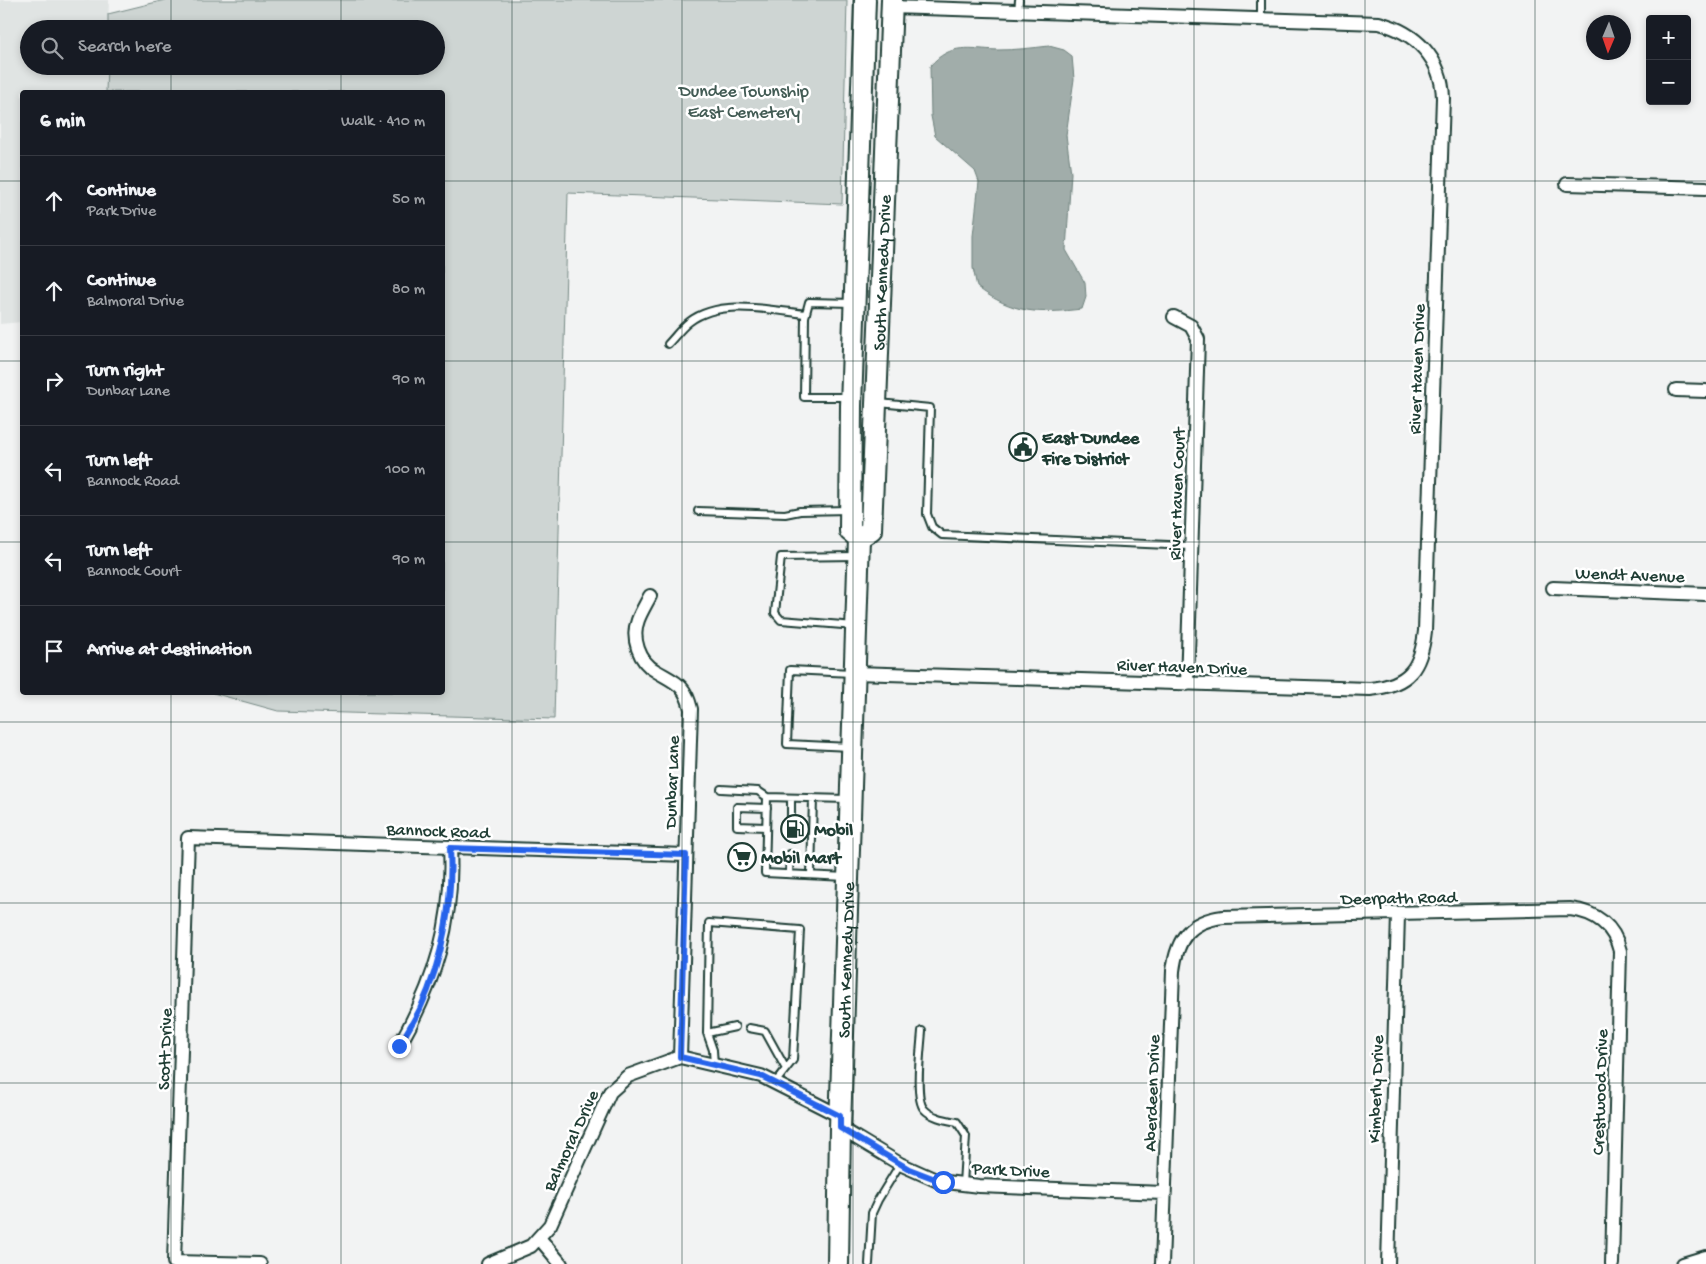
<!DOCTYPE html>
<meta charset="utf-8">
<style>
body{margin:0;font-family:"Gochi Hand",sans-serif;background:#20242c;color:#f1f3f6}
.controls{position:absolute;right:15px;top:15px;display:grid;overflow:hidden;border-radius:5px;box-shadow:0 2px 8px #0003}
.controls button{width:45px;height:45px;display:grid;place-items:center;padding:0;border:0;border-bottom:1px solid #363941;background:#171b24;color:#f1f3f6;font:25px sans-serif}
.compass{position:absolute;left:1586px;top:15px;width:45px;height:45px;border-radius:50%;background:#171b24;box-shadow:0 2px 8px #0003;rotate:182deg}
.stop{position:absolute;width:15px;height:15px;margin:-11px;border:4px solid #2563eb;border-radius:50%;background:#fff}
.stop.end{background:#2563eb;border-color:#fff;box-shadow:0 1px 5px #0008}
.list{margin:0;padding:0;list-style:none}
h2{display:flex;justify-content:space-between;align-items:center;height:65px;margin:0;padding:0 20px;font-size:21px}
h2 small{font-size:16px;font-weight:400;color:#9ea1a6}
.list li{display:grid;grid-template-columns:32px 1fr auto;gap:15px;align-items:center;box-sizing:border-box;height:90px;padding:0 20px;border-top:1px solid #363941}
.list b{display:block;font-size:19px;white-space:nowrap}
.list p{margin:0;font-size:16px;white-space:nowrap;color:#9ea1a6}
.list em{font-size:16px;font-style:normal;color:#9ea1a6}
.icon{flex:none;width:28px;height:28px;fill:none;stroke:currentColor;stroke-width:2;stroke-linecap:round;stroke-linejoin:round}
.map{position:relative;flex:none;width:1706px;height:1264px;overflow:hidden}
.search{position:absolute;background:#171b24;box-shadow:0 2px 8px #0003;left:20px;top:20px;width:425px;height:55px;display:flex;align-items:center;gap:12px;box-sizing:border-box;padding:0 18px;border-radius:28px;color:#9ea1a6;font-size:19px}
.panel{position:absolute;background:#171b24;box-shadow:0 2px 8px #0003;left:20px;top:90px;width:425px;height:605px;border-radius:5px}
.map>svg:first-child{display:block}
</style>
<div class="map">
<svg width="1706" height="1264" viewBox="0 0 1706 1264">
<rect width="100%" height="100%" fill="#f2f3f3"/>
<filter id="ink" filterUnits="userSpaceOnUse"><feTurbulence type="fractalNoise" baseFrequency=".02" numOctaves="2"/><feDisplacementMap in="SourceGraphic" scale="10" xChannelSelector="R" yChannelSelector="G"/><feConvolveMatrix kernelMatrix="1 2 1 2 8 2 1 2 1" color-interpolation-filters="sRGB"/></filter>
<g filter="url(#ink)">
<path fill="#e0e4e3" d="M0,0H109L108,29H29V66H107L106,92H22V322L0,324Z"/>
<path fill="#ced5d3" stroke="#768984" d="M165,0H847L842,204L568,193L554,719L278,711L213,693L442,692V92H106L107,66H436V29H108V14Z"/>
<path fill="#a1adaa" stroke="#6d807b" d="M1049,46L1064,50L1072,56L1074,79L1066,135L1071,173L1066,250L1085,283L1086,297L1082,309C1038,314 1013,314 977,287L973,268V236L979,182L975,171L935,136L931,116L930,66C951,42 970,49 998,50C1015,50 1032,48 1049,46Z"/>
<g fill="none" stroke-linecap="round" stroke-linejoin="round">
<defs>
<path id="lane" d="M1018,12L1019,0
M1261,19V0
M668,344C675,337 681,328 689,322C720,298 770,310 806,314
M849,397H804L805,317L809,302L853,303
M879,403L930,408L927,514L932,527L942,535L1191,546
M698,511L785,514L800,511L848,510
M855,626L781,620L775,613L781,557L857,556
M850,747L787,744L790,670L852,673
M721,789L758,791L767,797
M791,820V798
M766,827L737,826V807L767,808
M789,874L790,854
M811,875L813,798
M846,877L765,873L767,797L847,799
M749,1028L765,1031L786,1069
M922,1031C921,1047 914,1098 924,1109C932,1118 947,1120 957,1122L966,1136L963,1184
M707,1033L735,1027
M714,1065L713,1050L707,1033L709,923L800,930L793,1060L775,1083
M869,1264L872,1213L878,1200L900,1164"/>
<path id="street" d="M1567,184L1706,188
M1174,317L1191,326L1198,339L1187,684
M1676,390L1706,391
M1553,588L1706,594
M650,596C646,604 641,612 638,620C631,638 639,662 656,671C676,683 685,684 691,709L680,1057
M855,673L1370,689C1409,685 1421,668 1425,631L1443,98C1442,58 1415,32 1379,23L891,7
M399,1046C435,982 454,922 450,848
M840,1128L900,1164L938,1181L979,1186L1164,1193
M540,1239L561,1264
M260,1264L174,1262L188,838L686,855
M488,1264L531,1246L550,1225L610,1092L628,1076L680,1057L761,1076L840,1116
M1162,1264L1173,971C1177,938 1190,921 1223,917L1570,909C1596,912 1614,926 1620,951L1612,1264
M1388,1264L1398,915
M1683,1264L1706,1257"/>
<g id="primary">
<path id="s1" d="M859,538L871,530L892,0"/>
<path d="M859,538L850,531L851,406L865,0"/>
<path id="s2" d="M838,1264L840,1128L859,538"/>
</g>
</defs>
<use href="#lane" stroke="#1f3d34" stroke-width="10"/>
<use href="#street" stroke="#1f3d34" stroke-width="16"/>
<use href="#primary" stroke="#1f3d34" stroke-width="24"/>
<use href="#lane" stroke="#fff" stroke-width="6"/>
<use href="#street" stroke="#fff" stroke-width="12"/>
<use href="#primary" stroke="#fff" stroke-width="20"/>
</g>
</g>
<g fill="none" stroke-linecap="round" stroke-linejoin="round" filter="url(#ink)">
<path stroke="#2563eb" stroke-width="6" d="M399,1046C406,1033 414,1021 420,1009C443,960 453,901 450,848L686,855L680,1057L761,1076L840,1116V1128L909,1169L943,1182"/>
</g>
<path fill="none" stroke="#1f3d34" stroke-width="1" stroke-opacity="0.55" d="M171,0V29M341,0V29M512,0V1264M682,0V1264M853,0V1264M1024,0V1264M1194,0V1264M1365,0V1264M1535,0V1264M171,66V92M341,66V92M0,181H22M442,181H1706M0,361H22M442,361H1706M0,542H22M442,542H1706M171,692V1264M341,692V1264M0,722H1706M0,903H1706M0,1083H1706"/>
<defs>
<symbol id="civic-ring" viewBox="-11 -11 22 22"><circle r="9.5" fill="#fff" stroke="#1f3d34" stroke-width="1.5"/><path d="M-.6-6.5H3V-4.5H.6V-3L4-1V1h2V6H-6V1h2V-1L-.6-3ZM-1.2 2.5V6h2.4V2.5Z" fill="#1f3d34"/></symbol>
<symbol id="fuel-ring" viewBox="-11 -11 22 22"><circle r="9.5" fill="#fff" stroke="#1f3d34" stroke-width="1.5"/><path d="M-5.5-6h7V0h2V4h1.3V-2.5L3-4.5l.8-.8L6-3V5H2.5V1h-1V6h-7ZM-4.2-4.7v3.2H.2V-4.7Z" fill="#1f3d34"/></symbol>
<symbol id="supermarket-ring" viewBox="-11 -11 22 22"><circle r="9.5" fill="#fff" stroke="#1f3d34" stroke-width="1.5"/><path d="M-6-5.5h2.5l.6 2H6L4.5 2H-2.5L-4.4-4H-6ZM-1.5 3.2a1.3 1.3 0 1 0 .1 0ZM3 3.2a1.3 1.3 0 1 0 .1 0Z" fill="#1f3d34"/></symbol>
</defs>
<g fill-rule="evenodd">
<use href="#civic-ring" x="1007" y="431" width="32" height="32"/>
<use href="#fuel-ring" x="779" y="813" width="32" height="32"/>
<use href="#supermarket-ring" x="726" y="841" width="32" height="32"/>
</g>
<g text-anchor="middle" stroke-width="5" stroke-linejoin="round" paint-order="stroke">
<g font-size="18" fill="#425b54" stroke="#fff">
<text x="744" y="96">Dundee Township<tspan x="744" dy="21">East Cemetery</tspan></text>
</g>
<g font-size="18" fill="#1f3d34" stroke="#fff">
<text dy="6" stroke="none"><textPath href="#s1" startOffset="272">South Kennedy Drive</textPath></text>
<text transform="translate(1416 369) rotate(-88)" y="6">River Haven Drive</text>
<text transform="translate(1176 494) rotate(-88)" y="6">River Haven Court</text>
<text transform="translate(1630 574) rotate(2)" y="6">Wendt Avenue</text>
<text transform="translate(1182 666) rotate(2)" y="6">River Haven Drive</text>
<text transform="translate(671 782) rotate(-88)" y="6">Dunbar Lane</text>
<text transform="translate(438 830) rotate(2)" y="6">Bannock Road</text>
<text transform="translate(1399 897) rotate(-1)" y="6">Deerpath Road</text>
<text dy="6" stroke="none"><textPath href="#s2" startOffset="304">South Kennedy Drive</textPath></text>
<text transform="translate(164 1049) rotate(-88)" y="6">Scott Drive</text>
<text transform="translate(1375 1089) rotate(-88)" y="6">Kimberly Drive</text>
<text transform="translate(1599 1092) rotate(-88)" y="6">Crestwood Drive</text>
<text transform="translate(1151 1093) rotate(-88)" y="6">Aberdeen Drive</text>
<text transform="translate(570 1140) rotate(-65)" y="6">Balmoral Drive</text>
<text transform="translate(1011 1169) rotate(3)" y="6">Park Drive</text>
</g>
<g font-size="18" font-weight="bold" fill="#1f3d34" stroke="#fff" text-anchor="start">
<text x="1042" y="443">East Dundee<tspan x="1042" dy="21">Fire District</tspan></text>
<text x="814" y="835">Mobil</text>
<text x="761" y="863">Mobil Mart</text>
</g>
</g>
</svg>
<div class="controls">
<button>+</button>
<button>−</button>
</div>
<svg class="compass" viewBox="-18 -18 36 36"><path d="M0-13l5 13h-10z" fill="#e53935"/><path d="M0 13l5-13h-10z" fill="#9ea1a6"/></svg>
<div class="stop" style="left:943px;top:1182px"></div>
<div class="stop end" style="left:399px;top:1046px"></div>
<div class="search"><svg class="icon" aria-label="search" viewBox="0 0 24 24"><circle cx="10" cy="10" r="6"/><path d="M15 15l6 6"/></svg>Search here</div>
<section class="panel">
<h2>6 min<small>Walk · 410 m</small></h2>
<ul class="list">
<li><svg class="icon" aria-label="ahead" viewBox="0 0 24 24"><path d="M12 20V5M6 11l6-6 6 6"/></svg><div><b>Continue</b><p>Park Drive</p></div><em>50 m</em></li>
<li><svg class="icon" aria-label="ahead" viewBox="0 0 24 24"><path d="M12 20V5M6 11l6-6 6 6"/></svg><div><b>Continue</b><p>Balmoral Drive</p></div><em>80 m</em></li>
<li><svg class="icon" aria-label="right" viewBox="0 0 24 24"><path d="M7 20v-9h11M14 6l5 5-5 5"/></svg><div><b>Turn right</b><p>Dunbar Lane</p></div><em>90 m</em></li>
<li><svg class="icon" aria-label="left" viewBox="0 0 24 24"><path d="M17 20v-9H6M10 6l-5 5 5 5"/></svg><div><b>Turn left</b><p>Bannock Road</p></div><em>100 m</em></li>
<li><svg class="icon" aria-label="left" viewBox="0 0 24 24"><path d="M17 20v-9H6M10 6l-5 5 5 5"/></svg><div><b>Turn left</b><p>Bannock Court</p></div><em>90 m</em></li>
<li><svg class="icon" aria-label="arrive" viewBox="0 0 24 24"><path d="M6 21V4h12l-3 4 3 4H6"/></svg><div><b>Arrive at destination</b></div></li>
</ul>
</section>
</div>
